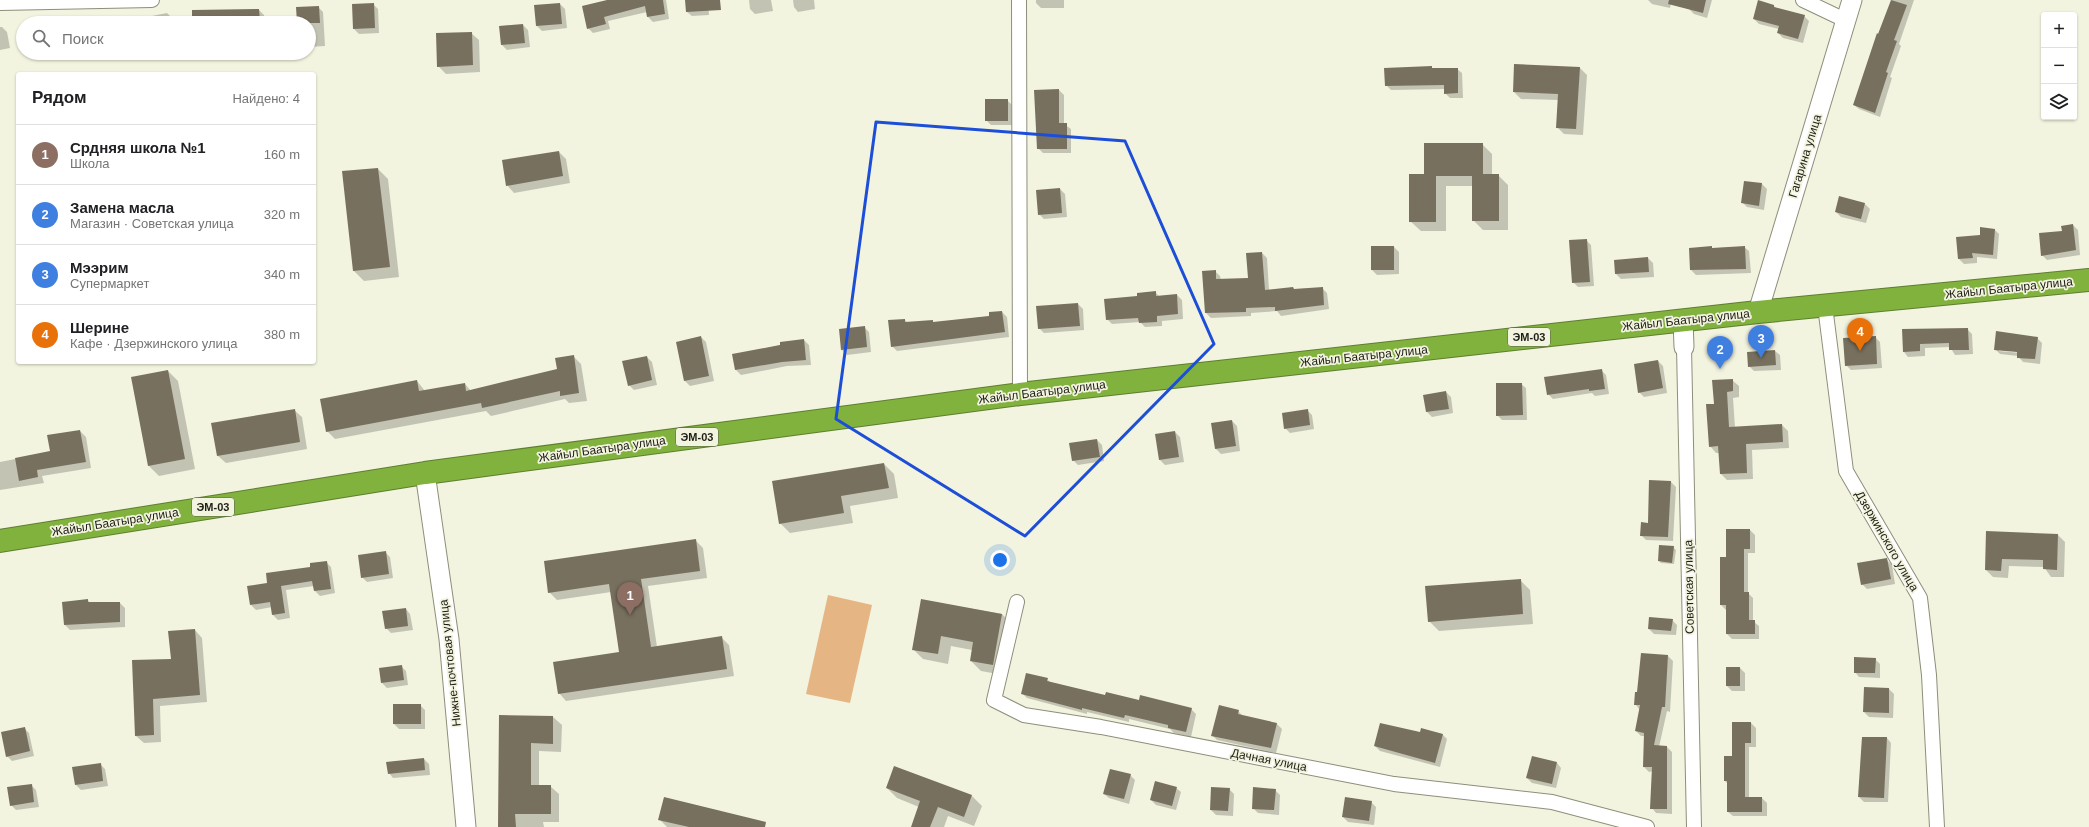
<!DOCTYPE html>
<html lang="ru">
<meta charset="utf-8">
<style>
body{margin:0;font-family:Arial,sans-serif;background:#f2f2f2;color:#202124}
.controls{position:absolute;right:12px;top:12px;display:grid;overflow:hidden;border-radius:4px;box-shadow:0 1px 3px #0004}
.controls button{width:36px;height:36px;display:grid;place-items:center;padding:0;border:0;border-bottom:1px solid #e0e0e0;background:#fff;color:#202124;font:20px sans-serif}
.you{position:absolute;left:1000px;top:560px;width:14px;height:14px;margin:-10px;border:3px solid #fff;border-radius:50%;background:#1a73e8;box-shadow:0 0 0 6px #1a73e833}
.badge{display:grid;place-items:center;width:26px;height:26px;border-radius:50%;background:#b42659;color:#fff;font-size:13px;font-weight:700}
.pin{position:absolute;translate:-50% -33px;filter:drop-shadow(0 1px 2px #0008)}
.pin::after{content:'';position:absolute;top:21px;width:14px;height:12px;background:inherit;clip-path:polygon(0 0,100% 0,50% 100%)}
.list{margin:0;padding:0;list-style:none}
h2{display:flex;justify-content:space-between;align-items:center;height:52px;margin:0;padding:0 16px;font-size:17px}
h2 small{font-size:13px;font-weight:400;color:#757577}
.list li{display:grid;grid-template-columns:26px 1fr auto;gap:12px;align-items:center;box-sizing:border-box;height:60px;padding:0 16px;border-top:1px solid #e0e0e0}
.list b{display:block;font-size:15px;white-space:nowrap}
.list p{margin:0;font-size:13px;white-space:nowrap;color:#757577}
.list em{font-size:13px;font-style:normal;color:#757577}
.icon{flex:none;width:22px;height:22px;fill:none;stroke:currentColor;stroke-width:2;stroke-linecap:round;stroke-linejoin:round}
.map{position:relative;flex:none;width:2089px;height:827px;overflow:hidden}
.search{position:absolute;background:#fff;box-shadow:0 1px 3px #0004;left:16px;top:16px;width:300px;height:44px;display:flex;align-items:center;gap:10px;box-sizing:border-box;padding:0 14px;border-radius:22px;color:#757577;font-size:15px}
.panel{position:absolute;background:#fff;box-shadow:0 1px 3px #0004;left:16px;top:72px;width:300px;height:292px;border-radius:4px}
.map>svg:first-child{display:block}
</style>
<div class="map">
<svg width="2089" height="827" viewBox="0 0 2089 827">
<rect width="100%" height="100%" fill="#f3f4df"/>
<path fill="#e5b584" d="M828,595L872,605L850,703L806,694Z"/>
<path fill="#0003" fill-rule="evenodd" d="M618,0H666L669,19L653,22L648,17L647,12L608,21L610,29L593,33L588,28Z
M686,0H708L709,15L692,16L687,12Z
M749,0H771L773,11L755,14L750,9Z
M793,0H814L815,9L798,12L794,7Z
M1036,0H1064V8H1041L1036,3Z
M1648,0H1672L1670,8L1652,4Z
M1691,0H1712L1707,18L1694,14L1689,9Z
M1892,0H1914L1899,44L1901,46L1890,77L1892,78L1880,117L1859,109L1854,105Z
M373,4L378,9L379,33L359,34L354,29Z
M560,4L565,9L567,28L542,31L537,26L535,6Z
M1774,6L1777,9L1804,16L1809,21L1803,43L1783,38L1778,33L1779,29L1759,24L1754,19Z
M318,7L323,12L325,46L309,47V23H298Z
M259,10L264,15V23H193V11Z
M167,13L172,18L173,23H154L152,16Z
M523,25L528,30L530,47L507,50L502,45Z
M0,27H2L7,32L10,48L0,50Z
M471,33L479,40L480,72L446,74L438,66Z
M69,53H98V56L73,57Z
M1580,68L1587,75L1583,135L1564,134L1557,127L1559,100L1521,99L1514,92Z
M1433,69H1457L1462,73L1463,98H1450L1445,93V89L1391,90L1386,85Z
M1059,90L1064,95V124L1071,129V153H1043L1038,148Z
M1007,100L1012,105V125H991L986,120Z
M1482,144L1492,154V175H1498L1508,185V230H1483L1473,220V186H1446V231H1421L1410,221L1425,175Z
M559,152L566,159L570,183L514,193L507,185Z
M378,169L388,179L399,277L364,281L354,271L343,172Z
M1745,182L1762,184L1767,189L1764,210L1747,207L1742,202Z
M1060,189L1065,194L1067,217L1044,219L1039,214Z
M1840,197L1865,204L1870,209L1866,223L1841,217L1836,212Z
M2073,225L2078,230L2080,255L2047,260L2042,255L2063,232Z
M1994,229L1999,234L1997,259L1977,257V263L1964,264L1959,259L1957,238L1981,236Z
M1586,240L1591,245L1594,286L1578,287L1573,282Z
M1394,247L1399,252V274L1377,275L1372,270Z
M1744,247L1749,251L1751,273L1696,275L1691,270L1690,249Z
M1262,253L1267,258L1269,290L1322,288L1327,293L1329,309L1281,316L1277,311L1251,313V316L1211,318L1206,313L1215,271L1220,276L1221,280L1249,279Z
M1648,258L1653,263L1654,277L1621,279L1616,274L1615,261Z
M1155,292L1159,296L1177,295L1182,300L1183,319L1162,321V326L1145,327L1140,322L1112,324L1107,319L1138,297Z
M1078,304L1083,309L1084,330L1044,333L1039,328Z
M1002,312L1007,317L1009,337L897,351L892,346L905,320L908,323L932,321L934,323L991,316Z
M864,327L869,332L871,352L847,355L842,350Z
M1967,329L1972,334L1973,354L1955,355L1950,347L1925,348V356L1908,357L1904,352L1903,330Z
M701,337L706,342L714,381L690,386L685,381Z
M1875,337L1880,342L1882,368L1851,370L1846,365Z
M2037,338L2042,343L2040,364L2023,362L2018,356L2000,354L1995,349ZM1999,349L2023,351L2022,353L1999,351Z
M804,340L809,345L811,365L787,366L741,375L736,370L734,355Z
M1775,351L1780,355L1781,370L1754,371L1749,366Z
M574,357L581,364L587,401L569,403L565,399L491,416L486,411L335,439L327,431L417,381L425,391L465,384L471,391L558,370Z
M647,357L652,362L657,385L634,390L629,385Z
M1658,361L1663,366L1667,393L1644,397L1639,392Z
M1601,370L1606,375L1609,394L1595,396L1592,393L1553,399L1548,394Z
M168,371L178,381L195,469L159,476L149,466L132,378Z
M1732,380L1739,386V397L1733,398L1735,428L1782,425L1788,431L1789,448L1752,450L1753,479L1727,480L1721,474L1720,453H1716L1710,446L1715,405Z
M1521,384L1526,388L1527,420H1502L1497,415Z
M1446,392L1451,397L1453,413L1432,417L1427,412Z
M294,410L302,417L307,449L226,463L218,456L212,424Z
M1307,410L1312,415L1314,429L1290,433L1285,428Z
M1232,421L1237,426L1240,451L1221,454L1216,449L1212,424Z
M80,431L86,437L91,468L42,476L44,483L0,490V462L51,452Z
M1175,432L1180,437L1184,462L1165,465L1160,460Z
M1097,440L1102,445L1104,461L1078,465L1073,460Z
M884,464L894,474L898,498L850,506L853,523L790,533L780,523Z
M1671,482L1676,487L1673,541L1646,540L1641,535Z
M1750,530L1755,535V553H1748V593L1753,598V621L1759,626V639H1732L1727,634L1726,610L1721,605L1727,558Z
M1987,532L2058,535L2065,542L2064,577H2051L2044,567L2009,566L2008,578L1993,577L1986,570Z
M695,540L703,548L707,578L648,586L657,647L722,638L729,645L734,676L566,701L559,693L620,653L611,592L557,600L549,592Z
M1673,547L1676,550L1674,564L1661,563L1659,561Z
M385,552L390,557L393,578L367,582L362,577Z
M1887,560L1892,565L1895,584L1867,589L1862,584Z
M326,562L331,567L335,593L320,596L315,591L314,586L286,590L290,618L278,620L273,615L272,607L256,610L251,605L268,584Z
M1520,580L1530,590L1533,624L1439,631L1429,621Z
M88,600L90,603H120L125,608V627L70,630L65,625Z
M922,600L1002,614L1012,625L1003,675L981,671L971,661L972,650L951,646L948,664L923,659L913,649Z
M406,609L410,614L413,630L391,633L386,628Z
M1672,620L1677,625L1676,635L1654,634L1649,629Z
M195,630L202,638L207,702L160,706L161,742L144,743L136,736L133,661L172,660Z
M1668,656L1673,661L1670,712L1667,711L1659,747H1667L1672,752V814L1656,813L1652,808L1653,771L1649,772L1644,767V736H1641L1636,731L1640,710L1635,704L1638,693Z
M1875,659L1880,664V678L1859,677L1855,672Z
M401,666L406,671L408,685L387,688L382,683Z
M1740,668L1745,673V691H1732L1727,686Z
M1047,679L1051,683L1106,696L1191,709L1196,714L1191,737L1174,733L1170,729L1129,719V722L1087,712V714L1027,698L1022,693Z
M1889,689L1894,694L1893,718L1869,717L1864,712Z
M394,705H420L425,710V729H399L394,724Z
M1238,711L1243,716L1277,724L1282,729L1276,753L1217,740L1212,735Z
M500,716L553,717L562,725L561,752L539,751V786H550L559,794V822H543L544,827H500Z
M1751,723L1756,728V747H1749V798H1762L1767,803V816H1733L1728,812V784L1725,781V757H1733Z
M24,728L29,733L34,756L12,761L7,756Z
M1421,733L1442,734L1447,739L1440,767L1380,751L1375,746Z
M1887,738L1891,743L1888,802H1864L1859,797Z
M424,759L429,764L430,775L393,778L389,773Z
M1557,763L1561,768L1556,788L1532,783L1527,778Z
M100,764L105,769L108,786L81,790L76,785Z
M895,768L972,796L982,806L974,826L948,816L944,827H912L919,807L897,798L887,788Z
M1130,775L1135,780L1129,804L1109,798L1104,794Z
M31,785L36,790L39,807L16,810L11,805Z
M1176,788L1181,792L1176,810L1156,805L1151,800Z
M1229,789L1234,794L1233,816L1216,815L1211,810Z
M1275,790L1280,795L1279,815L1258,813L1253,808Z
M1371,802L1376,807L1374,825L1348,822L1343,817Z
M659,819L755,827H667Z"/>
<path fill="#78705f" d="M607,0H663L665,14L647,17L645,6L604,17L606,24L587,29L582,6Z
M685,0H720L721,10L686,12Z
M1669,0H1706L1703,13L1668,4Z
M1758,0L1774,5V7L1805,15L1798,39L1777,33L1779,26L1753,19Z
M1891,0L1907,5L1894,40L1897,41L1886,72L1888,73L1875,113L1853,105L1877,33L1878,34Z
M374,3L375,28L353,29L352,4Z
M560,3L562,24L536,26L534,5Z
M319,6L320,23H297L296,7Z
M259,9L260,22L192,23V10Z
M523,24L525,43L501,45L499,26Z
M472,32L473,65L437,67L436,33Z
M1514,64L1580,67L1576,129L1556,128L1558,94L1513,92Z
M1432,66V68H1458V93L1444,94V85L1385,86L1384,68Z
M1059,89V123H1067V149H1037L1034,90Z
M985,99H1008V121H985Z
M1424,143H1483V174H1499V221H1472V176H1436V222H1409V174H1424Z
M559,151L563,176L506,186L502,160Z
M378,168L390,267L353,271L342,171Z
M1744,181L1762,183L1759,206L1741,203Z
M1060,188L1062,213L1038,215L1036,190Z
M1839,196L1865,203L1861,219L1835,212Z
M2073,224L2076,250L2041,256L2039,233L2062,231L2061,226Z
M1980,227L1995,229L1993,255L1972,253L1973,258L1958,259L1956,237L1980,235Z
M1587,239L1590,282L1572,283L1569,240Z
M1371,246H1394V270H1371Z
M1712,246V248L1745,246L1746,269L1690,270L1689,248Z
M1262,252L1265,290L1293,287L1294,289L1323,287L1324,305L1275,311V307L1246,308V312L1205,313L1202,271L1216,270V279L1248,278L1246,253Z
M1648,257L1649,272L1615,274L1614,260Z
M1156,291V296L1177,294L1178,314L1157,316V322L1139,323L1138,318L1106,320L1104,299L1137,296V293Z
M1078,303L1080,326L1038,329L1036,306Z
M1002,311L1005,332L891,347L888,320L905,319V322L933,320V322L989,316V312Z
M865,326L867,347L841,350L839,329Z
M1968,328L1969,350H1949V343L1920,344V351L1903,352L1902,329Z
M1996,331L2038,337L2035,359L2017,358V352L1994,350Z
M701,336L709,376L684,381L676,342Z
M1876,336L1877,364L1845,366L1843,338Z
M804,339L806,360L782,362L735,370L732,354L780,345V342Z
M1775,350L1776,365L1748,367L1747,352Z
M574,355L579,393L560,396V391L482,408L481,403L326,432L320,399L417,380L419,391L465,383L466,391L557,369L555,358Z
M647,356L652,380L628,386L622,361Z
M1658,360L1663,388L1638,393L1634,364Z
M1602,369L1605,389L1589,391V389L1547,395L1544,377Z
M168,370L185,459L148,466L131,377Z
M1733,379V391L1727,392L1729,427L1782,424L1783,442L1746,444L1747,473L1720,474L1718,446L1709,447L1706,404H1714L1712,380Z
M1496,383H1522L1523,415L1496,416Z
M1446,391L1449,409L1426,412L1423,395Z
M295,409L300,442L217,456L211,423Z
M1308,409L1310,425L1284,429L1282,413Z
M1232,420L1236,446L1215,449L1211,423Z
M80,430L86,462L37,470L38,477L19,481L15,458L50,451L47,435Z
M1175,431L1179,457L1159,460L1155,434Z
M1097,439L1100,457L1072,461L1069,443Z
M884,463L889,488L841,496L844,513L779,524L772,481Z
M1649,480L1671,481L1668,537L1640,536L1641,522L1648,523Z
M1726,529H1750V549H1744V592H1749V620H1755V634H1726V605H1720V557H1726Z
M1986,531L2058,534L2057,570L2043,569V560L2002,559L2001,571L1985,570Z
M696,539L700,571L641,579L651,647L722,636L727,669L558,694L553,662L619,652L609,584L548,593L544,561Z
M1659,545L1674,546L1672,563L1658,561Z
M386,551L389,574L361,578L358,555Z
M1887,558L1891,579L1861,585L1857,563Z
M327,561L331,589L314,591L312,581L281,586L285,613L272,615L270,602L250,605L247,586L267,583L266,573L310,567V563Z
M1521,579L1523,614L1428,622L1425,586Z
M88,599V602H120V622L64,625L62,602Z
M921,599L1002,614L993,665L970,661L973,642L941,636L938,654L912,650Z
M406,608L408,626L385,629L382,611Z
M1649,617L1673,619L1671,631L1648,629Z
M195,629L200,695L153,699L154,735L135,736L132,660L171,659L168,631Z
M1641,653L1668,655L1665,707H1662L1654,745L1667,746V809H1650L1652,767H1643L1644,733L1635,731L1640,705H1634L1635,692H1637Z
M1854,657L1876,658L1875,673H1854Z
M402,665L404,680L381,683L379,668Z
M1726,667H1740V686H1726Z
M1026,673L1048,678L1047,681L1105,695L1106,692L1139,700L1140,695L1192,708L1186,732L1168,728V725L1125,715L1124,718L1082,708V710L1021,694Z
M1864,687L1889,688V713L1863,712Z
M393,704H421V724H393Z
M1219,705L1239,710L1238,714L1277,723L1271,748L1211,736Z
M499,715L553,716V744L531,743V785H551V814H515L516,827H498Z
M1732,722H1751V743H1745V797H1762V812H1727V781H1724V756H1732Z
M1380,723L1420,732L1421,728L1443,734L1435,763L1374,746Z
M25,727L30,751L6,757L1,732Z
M1862,737H1887L1884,798L1858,797Z
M1532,756L1557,762L1552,784L1526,778Z
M424,758L425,770L388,774L386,762Z
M101,763L103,781L75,785L72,767Z
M894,766L972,795L964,817L938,807L930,827H911L920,801L886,788Z
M1110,769L1131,774L1124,799L1103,794Z
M1155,781L1177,787L1172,806L1150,800Z
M32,784L34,802L10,806L7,787Z
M1211,787L1230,788L1228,811L1210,810Z
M1253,787L1276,789L1274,810L1252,809Z
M664,797L766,822L765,827H689L658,820Z
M1345,797L1372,801L1369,821L1342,817Z"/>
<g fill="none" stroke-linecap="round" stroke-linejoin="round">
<defs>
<path id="street" d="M1019,0L1020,394
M1803,0L1845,20
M0,3L152,0
M1825,306L1846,471L1920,598L1929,675L1937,827
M1684,347L1694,827
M1017,602L994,700L1024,715L1101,727L1394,784L1552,802L1647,827"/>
<path id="secondary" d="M1758,312L1852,0
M1683,320L1684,347
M425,473L449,639L466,827"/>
<path id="highway" d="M0,541L425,473L1020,394L1758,312L2089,280"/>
</defs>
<use href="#street" stroke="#8e8e7b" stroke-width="16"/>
<use href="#secondary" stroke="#8e8e7b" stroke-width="21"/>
<use href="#highway" stroke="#5e7e30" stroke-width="24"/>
<use href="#street" stroke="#fff" stroke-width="14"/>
<use href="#secondary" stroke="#fff" stroke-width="19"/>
<use href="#highway" stroke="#81b23e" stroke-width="22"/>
</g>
<path fill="none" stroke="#1d4ed8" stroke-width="3" stroke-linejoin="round" d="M876,122L1125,141L1214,344L1025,536L836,419Z"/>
<g text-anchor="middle" stroke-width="3.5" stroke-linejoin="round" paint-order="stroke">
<g fill="#f3f4df" stroke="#5e5e52" stroke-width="1">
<rect x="1508" y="328" width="42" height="18" rx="3"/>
<rect x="676" y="428" width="42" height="18" rx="3"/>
<rect x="192" y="498" width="42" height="18" rx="3"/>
</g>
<g font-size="11" font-weight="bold" fill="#1e1e16">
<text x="1529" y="341">ЭМ-03</text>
<text x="697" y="441">ЭМ-03</text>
<text x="213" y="511">ЭМ-03</text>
</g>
<g font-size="12" fill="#1e1e16" stroke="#f3f4df">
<text transform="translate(1805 156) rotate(-73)" y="4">Гагарина улица</text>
<text transform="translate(2009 288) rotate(-6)" y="4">Жайыл Баатыра улица</text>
<text transform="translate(1686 320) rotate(-6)" y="4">Жайыл Баатыра улица</text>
<text transform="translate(1364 356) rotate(-6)" y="4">Жайыл Баатыра улица</text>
<text transform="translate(1042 392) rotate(-7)" y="4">Жайыл Баатыра улица</text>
<text transform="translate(602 449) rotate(-8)" y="4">Жайыл Баатыра улица</text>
<text transform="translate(115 522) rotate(-9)" y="4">Жайыл Баатыра улица</text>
<text transform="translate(1887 541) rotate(60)" y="4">Дзержинского улица</text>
<text transform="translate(1689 587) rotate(-91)" y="4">Советская улица</text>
<text transform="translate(450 663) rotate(-96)" y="4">Нижне-почтовая улица</text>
<text transform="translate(1269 760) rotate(11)" y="4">Дачная улица</text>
</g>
</g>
</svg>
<div class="controls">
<button>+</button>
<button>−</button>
<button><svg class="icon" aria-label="layers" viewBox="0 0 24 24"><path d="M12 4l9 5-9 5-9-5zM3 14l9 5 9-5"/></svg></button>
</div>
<div class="you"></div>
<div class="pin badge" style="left:630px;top:615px;background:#8d6e63">1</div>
<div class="pin badge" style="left:1720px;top:369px;background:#3f7fe0">2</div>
<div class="pin badge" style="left:1761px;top:358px;background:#3f7fe0">3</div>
<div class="pin badge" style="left:1860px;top:351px;background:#e8710a">4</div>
<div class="search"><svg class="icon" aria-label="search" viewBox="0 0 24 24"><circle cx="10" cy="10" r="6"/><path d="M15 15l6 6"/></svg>Поиск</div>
<section class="panel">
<h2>Рядом<small>Найдено: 4</small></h2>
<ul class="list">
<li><span class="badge" style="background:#8d6e63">1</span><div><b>Срдняя школа №1</b><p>Школа</p></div><em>160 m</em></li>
<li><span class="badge" style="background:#3f7fe0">2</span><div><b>Замена масла</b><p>Магазин · Советская улица</p></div><em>320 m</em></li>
<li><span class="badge" style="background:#3f7fe0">3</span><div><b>Мээрим</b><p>Супермаркет</p></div><em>340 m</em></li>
<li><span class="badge" style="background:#e8710a">4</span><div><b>Шерине</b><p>Кафе · Дзержинского улица</p></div><em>380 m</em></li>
</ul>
</section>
</div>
